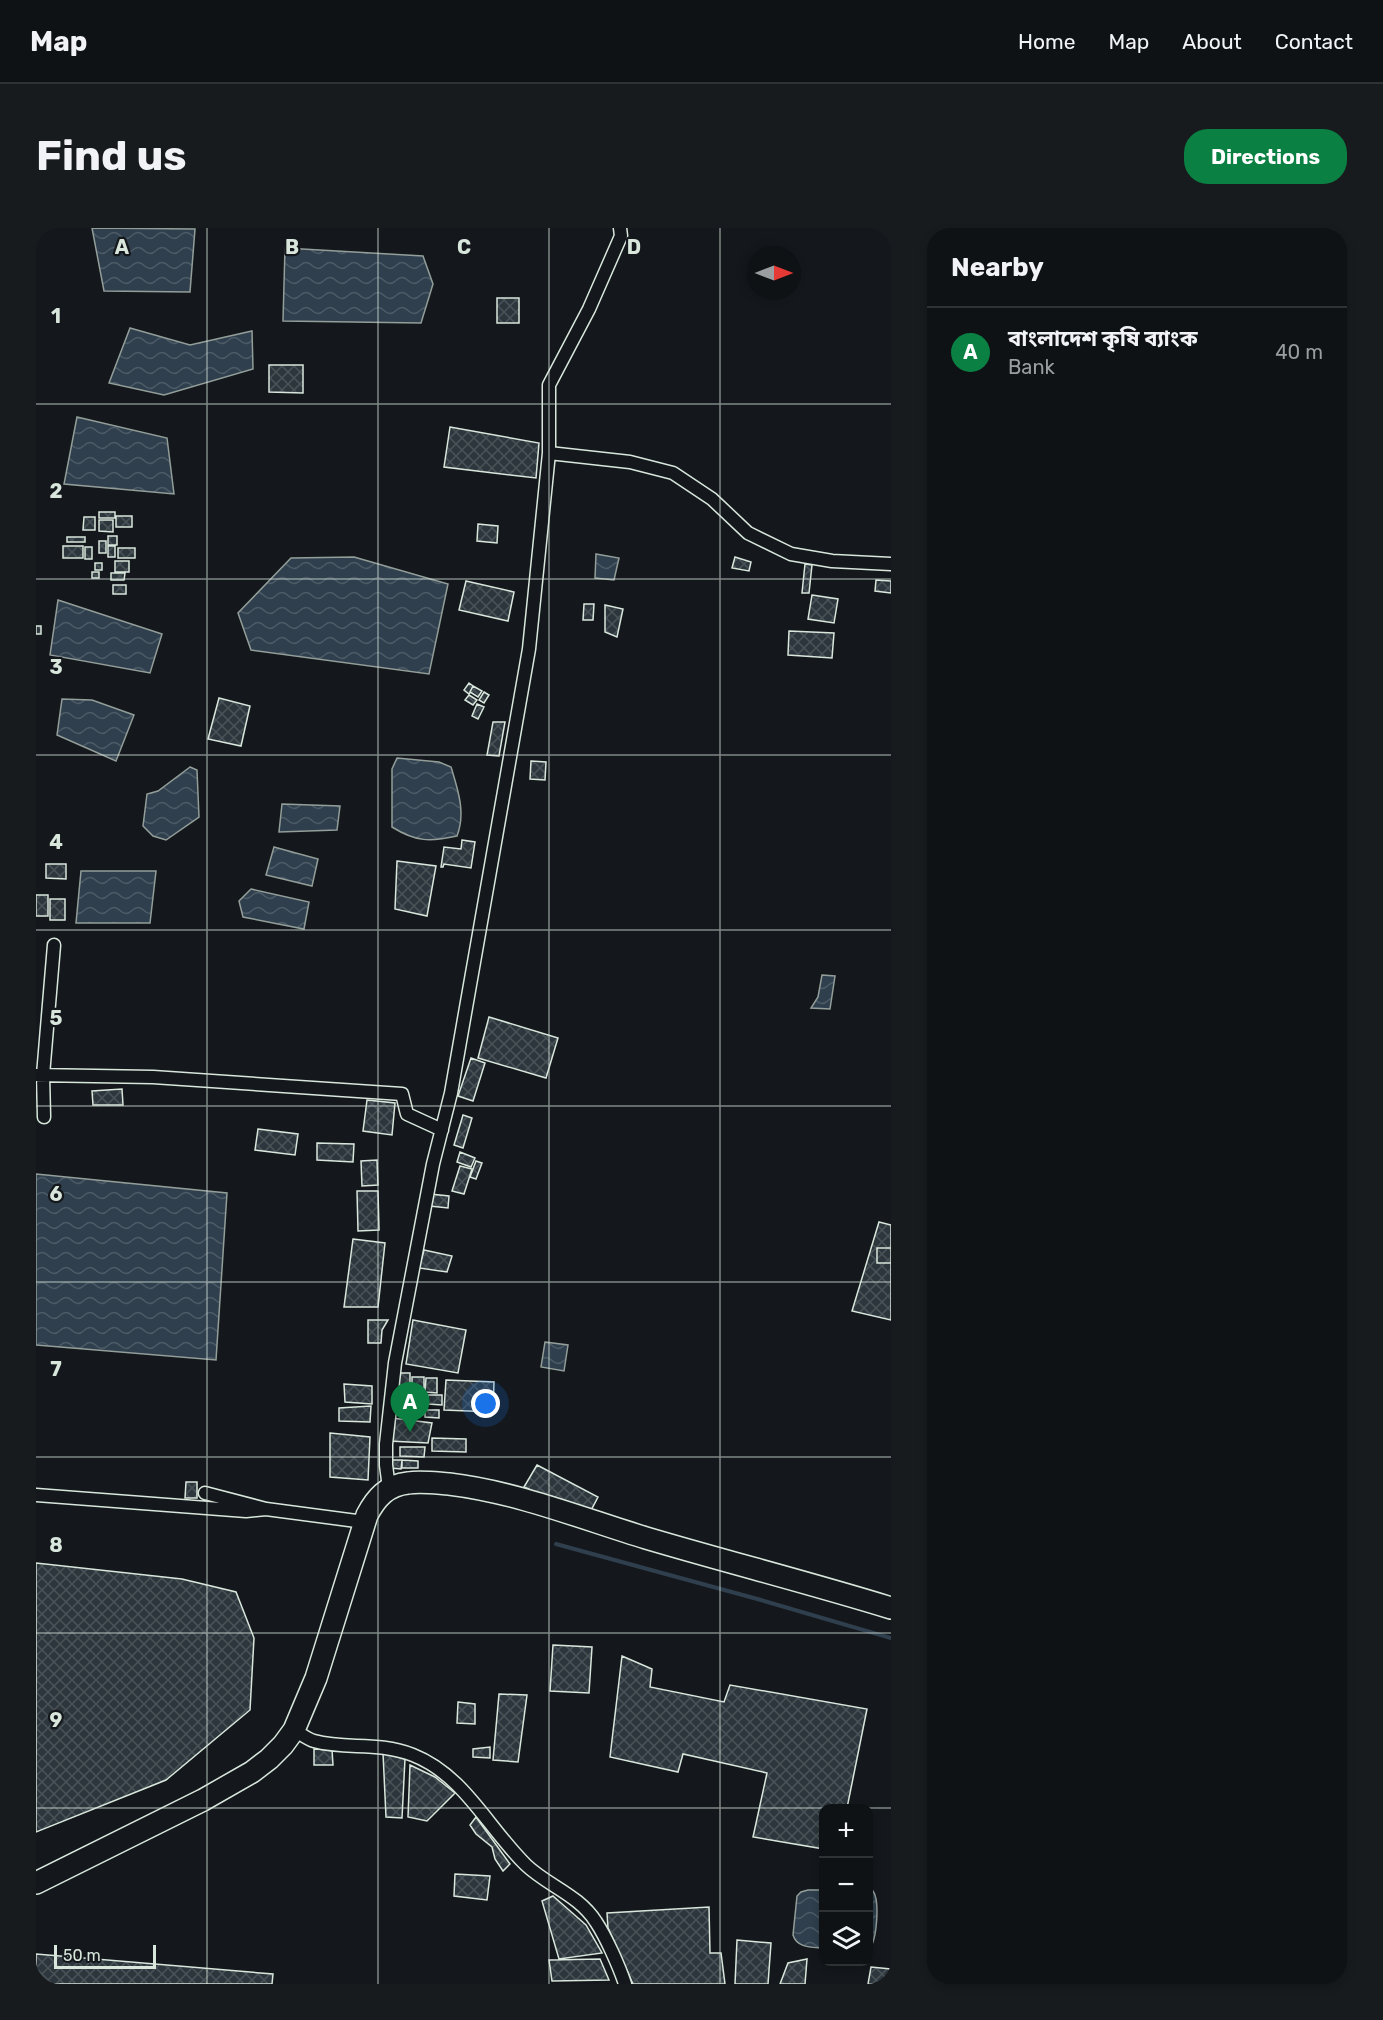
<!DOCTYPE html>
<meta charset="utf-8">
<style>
body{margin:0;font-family:Rubik,"Noto Sans Bengali",sans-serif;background:#181b1e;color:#f1f3f6}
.controls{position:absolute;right:18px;bottom:18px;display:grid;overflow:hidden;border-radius:12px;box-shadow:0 3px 9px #0003}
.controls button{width:54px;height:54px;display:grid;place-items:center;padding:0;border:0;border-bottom:2px solid #2f3234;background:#0f1215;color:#f1f3f6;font:30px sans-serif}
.compass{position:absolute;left:711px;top:18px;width:54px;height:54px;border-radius:50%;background:#0f1215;box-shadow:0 3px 9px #0003;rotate:90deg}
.scale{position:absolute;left:18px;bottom:15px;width:102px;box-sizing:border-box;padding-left:6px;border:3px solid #d8e6dc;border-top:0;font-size:16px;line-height:21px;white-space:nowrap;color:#d8e6dc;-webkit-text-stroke:4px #14181c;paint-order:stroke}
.you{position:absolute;left:450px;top:1176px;width:21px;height:21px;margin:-15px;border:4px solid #fff;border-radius:50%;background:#1a73e8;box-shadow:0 0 0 9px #1a73e833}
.badge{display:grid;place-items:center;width:39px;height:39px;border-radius:50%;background:#0b8043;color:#fff;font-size:20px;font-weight:700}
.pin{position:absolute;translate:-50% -50px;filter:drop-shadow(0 2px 3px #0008)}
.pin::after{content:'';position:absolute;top:32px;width:21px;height:18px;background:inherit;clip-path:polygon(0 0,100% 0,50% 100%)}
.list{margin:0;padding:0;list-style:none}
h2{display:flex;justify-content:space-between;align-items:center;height:78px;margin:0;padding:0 24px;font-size:26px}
h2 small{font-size:20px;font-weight:400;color:#9b9ea0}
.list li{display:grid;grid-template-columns:39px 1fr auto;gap:18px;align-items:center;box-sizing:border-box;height:90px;padding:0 24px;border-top:2px solid #2f3234}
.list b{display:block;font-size:22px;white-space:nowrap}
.list p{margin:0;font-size:20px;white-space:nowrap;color:#9b9ea0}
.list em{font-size:20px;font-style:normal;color:#9b9ea0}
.icon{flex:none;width:33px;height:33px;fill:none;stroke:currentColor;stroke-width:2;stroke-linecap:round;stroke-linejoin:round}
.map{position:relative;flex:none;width:855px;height:1756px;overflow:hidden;border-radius:24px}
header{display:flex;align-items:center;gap:36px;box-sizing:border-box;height:84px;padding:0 30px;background:#0f1215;border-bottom:2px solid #2f3234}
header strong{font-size:28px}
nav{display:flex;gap:33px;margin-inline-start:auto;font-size:21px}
.intro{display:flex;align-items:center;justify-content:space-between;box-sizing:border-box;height:144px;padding:0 36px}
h1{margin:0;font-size:42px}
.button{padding:15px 27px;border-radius:24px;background:#0b8043;color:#fff;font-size:21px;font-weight:700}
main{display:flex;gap:36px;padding:0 36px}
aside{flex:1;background:#0f1215;border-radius:24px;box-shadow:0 3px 9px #0003}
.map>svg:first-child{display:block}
</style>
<header>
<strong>Map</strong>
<nav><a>Home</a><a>Map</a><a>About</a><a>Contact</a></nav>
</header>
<div class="intro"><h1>Find us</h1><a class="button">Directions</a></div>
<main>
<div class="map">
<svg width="855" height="1756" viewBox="0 0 855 1756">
<defs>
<pattern id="water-waves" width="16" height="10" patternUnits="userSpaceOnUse" patternTransform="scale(1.5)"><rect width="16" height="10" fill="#2f3f4d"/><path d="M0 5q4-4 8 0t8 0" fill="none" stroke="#4c5b66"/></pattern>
<pattern id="building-cross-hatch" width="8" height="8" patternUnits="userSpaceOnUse" patternTransform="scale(1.5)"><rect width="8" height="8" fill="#2c363c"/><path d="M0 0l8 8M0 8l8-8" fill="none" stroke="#4a5358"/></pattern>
</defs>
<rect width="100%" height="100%" fill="#14181c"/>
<path fill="url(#water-waves)" stroke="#939e99" stroke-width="1.5" d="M56,0L159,1L154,64L68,63Z
M249,20L387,28L397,56L385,95L247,93Z
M94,100L154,117L216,103L217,141L128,167L73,155Z
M41,189L131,210L138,266L28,256Z
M560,326L583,330L578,352L559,350Z
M318,329L412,356L393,446L215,422L202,385L255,330Z
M22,372L126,406L114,445L14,427Z
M26,471L56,472L98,487L80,533L21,507Z
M361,530L403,534L415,539C422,562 430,585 421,608C394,614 380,614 356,599V541Z
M154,539L161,542L163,589L130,612L117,608L107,598L111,566L122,563Z
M246,576L304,578L301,602L243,604Z
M238,619L282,631L276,658L230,647Z
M45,643H120L114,695H40Z
M215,661L273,674L268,701L207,689L203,673Z
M786,747L799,748L794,781L775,780L782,769Z
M0,946L191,965L180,1132L0,1117Z
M509,1114L532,1117L528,1143L505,1139Z
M772,1662H787V1720C775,1719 761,1720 757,1707L761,1668L765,1664Z
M833,1662L837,1663C844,1673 841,1713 833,1721Z"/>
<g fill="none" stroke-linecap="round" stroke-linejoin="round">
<path stroke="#2f3f4d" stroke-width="4" d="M520,1316L725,1372L855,1410"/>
</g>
<path fill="url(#building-cross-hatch)" stroke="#d8e6dc" stroke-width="1.5" d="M461,70H483V95H461Z
M233,137H267V165L233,164Z
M414,199L503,215L500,250L408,239Z
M63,284H79V290H63Z
M80,288H96V299H80Z
M48,289H59V302H47Z
M63,292H77V304L63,303Z
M442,296L462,298L461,315L441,313Z
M72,308H81V317H72Z
M31,309H49V314H31Z
M63,313H70V325H63Z
M27,318H47V330H27Z
M72,318H79V329H72Z
M49,319H56V331H49Z
M82,320H99V330H82Z
M699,329L715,334L713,343L696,340Z
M79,333H93V344H79Z
M59,335H66V342H59Z
M769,336L776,337L773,365H766Z
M56,344H63V350H56Z
M75,345H89L88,352H75Z
M840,352L855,353V365L839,363Z
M430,353L478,364L472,393L423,382Z
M77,357H90V366H77Z
M776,367L802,371L798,395L772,391Z
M548,376H558L557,392H547Z
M569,377L587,381L581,409L569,404Z
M0,398H5V406H0Z
M753,403L798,405L796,430L752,427Z
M433,455L437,458L433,466L428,462Z
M437,458L446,463L442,469L434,464Z
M448,464L453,467L448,475L443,472Z
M433,467L441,472L437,477L429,472Z
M183,470L214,478L205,518L172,511Z
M441,476L448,479L442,491L436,488Z
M457,494H469L463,528L451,527Z
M495,533L510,534L509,552L494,551Z
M426,612L439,614L435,640L408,636L407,639H405L408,619L425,621Z
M361,633L400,638L391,688L359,681Z
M10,636H30V651L10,650Z
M0,667H12V688H0Z
M14,671H29V692H14Z
M453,789L522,810L510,850L442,830Z
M435,830L449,835L437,873L422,868Z
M86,861L87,877H57L56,863Z
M331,872L359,875L356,907L327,903Z
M427,887L436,890L427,920L418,917Z
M222,901L262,906L259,927L219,922Z
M281,915L318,916L317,934L281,932Z
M424,924L439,930L435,939L421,934Z
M341,932L342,957L326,958L325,933Z
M440,933L446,935L440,951L434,949Z
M424,938L436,941L428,966L416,963Z
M321,963H342L343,1002L322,1003Z
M394,966L413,968L412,980L394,978Z
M843,994L855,997V1092L816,1083Z
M317,1011L349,1015L342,1079H308Z
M841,1020H855V1035H841Z
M388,1022L416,1028L411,1044L383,1040Z
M332,1092H352L346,1102L345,1115H332Z
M377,1092L430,1102L422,1145L370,1136Z
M360,1145H374V1159H359Z
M376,1149H388V1161H376Z
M390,1150H401V1165L389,1164Z
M410,1152L458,1154L457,1184L408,1182Z
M308,1156L336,1158V1176L309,1174Z
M370,1165L390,1166L389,1178H370Z
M357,1166H369L368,1176H356Z
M392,1167H406V1177L392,1176Z
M335,1178L334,1194L303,1193V1180Z
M361,1179H381L380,1187H361Z
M389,1182H403V1190L389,1189Z
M356,1190L396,1195L392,1215L353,1213Z
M294,1205L334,1209L332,1252L294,1249Z
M396,1210L430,1211V1224L396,1223Z
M364,1219H389L388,1229L364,1228Z
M356,1232H366L365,1241L355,1240Z
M366,1232L382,1233V1240H366Z
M501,1237L562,1269L552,1288L488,1259Z
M150,1254H161V1270H149Z
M0,1335L146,1351L200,1364L218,1410L214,1482L130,1552L0,1604Z
M517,1417L556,1419L553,1465L514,1463Z
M586,1428L616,1441L614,1459L688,1474L694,1457L831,1481L811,1580H788V1621L717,1609L731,1545L647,1526L642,1544L574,1529Z
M463,1466L491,1467L482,1534L457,1532Z
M422,1474L439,1476V1496L421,1495Z
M454,1519V1530L437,1529V1521Z
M278,1521L296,1522L297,1537H278Z
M347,1525L369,1531L366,1590L350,1589Z
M374,1537L399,1549L419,1565L391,1593L372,1589Z
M440,1589L474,1636L467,1643L459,1631L456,1619L440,1606L434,1597Z
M419,1646L454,1648L451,1672L418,1668Z
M517,1668L550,1697L566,1725L523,1731L506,1673Z
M673,1679L674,1725H685L689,1756H597L572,1700L571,1685Z
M701,1712L735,1715L732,1756H699Z
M0,1726L237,1746L236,1756H0Z
M564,1731L573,1752L516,1753L513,1732Z
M771,1731L769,1756H744L752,1735Z
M835,1739L855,1741V1756H832Z"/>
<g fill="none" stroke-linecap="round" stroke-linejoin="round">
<defs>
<path id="minor" d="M513,225L594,234L637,245L676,271L712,305L755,326L796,333L855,336
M0,847L117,849L366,866L371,886L406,902
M8,889L7,847L18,717
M353,1260L350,1237V1216L359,1135L397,936L415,865L493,421L513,225V157L553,81L585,8L584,0
M169,1265L230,1281L328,1294
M0,1267L210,1283L230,1281
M258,1502C264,1505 271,1511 278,1513C311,1522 341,1513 377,1527C428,1547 452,1600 490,1637C512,1658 543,1667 560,1694C570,1709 583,1738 589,1756"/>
<path id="trunk" d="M0,1655L167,1572L216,1544L233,1531L247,1517L258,1502L280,1450L331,1287C340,1270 351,1257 372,1255C385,1253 399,1255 413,1256C480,1264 545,1290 610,1310C691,1334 774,1355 855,1380"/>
</defs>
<use href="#minor" stroke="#d8e6dc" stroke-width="15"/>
<use href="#trunk" stroke="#d8e6dc" stroke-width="24"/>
<use href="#minor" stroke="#14181c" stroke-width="12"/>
<use href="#trunk" stroke="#14181c" stroke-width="21"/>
</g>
<path fill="none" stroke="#d8e6dc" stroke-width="1.5" stroke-opacity="0.55" d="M171,0V1756M342,0V1756M513,0V1756M684,0V1756M0,176H855M0,351H855M0,527H855M0,702H855M0,878H855M0,1054H855M0,1229H855M0,1405H855M0,1580H855"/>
<g font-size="20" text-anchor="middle" font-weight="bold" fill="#d8e6dc" stroke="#14181c" stroke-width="4.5" stroke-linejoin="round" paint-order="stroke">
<text x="86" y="26">A</text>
<text x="256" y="26">B</text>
<text x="428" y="26">C</text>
<text x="598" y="26">D</text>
<text x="20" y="95">1</text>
<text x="20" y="270">2</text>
<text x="20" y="446">3</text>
<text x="20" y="621">4</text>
<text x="20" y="797">5</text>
<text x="20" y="973">6</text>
<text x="20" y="1148">7</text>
<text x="20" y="1324">8</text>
<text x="20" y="1499">9</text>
</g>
</svg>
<div class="controls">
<button>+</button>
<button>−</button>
<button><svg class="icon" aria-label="layers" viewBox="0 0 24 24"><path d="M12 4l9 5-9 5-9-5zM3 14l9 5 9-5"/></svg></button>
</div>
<svg class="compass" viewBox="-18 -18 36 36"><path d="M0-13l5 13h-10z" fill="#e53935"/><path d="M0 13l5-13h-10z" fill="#9b9ea0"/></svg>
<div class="scale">50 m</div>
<div class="you"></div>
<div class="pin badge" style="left:374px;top:1204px">A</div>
</div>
<aside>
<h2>Nearby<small></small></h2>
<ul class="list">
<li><span class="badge">A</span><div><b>বাংলাদেশ কৃষি ব্যাংক</b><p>Bank</p></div><em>40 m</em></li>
</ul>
</aside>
</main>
